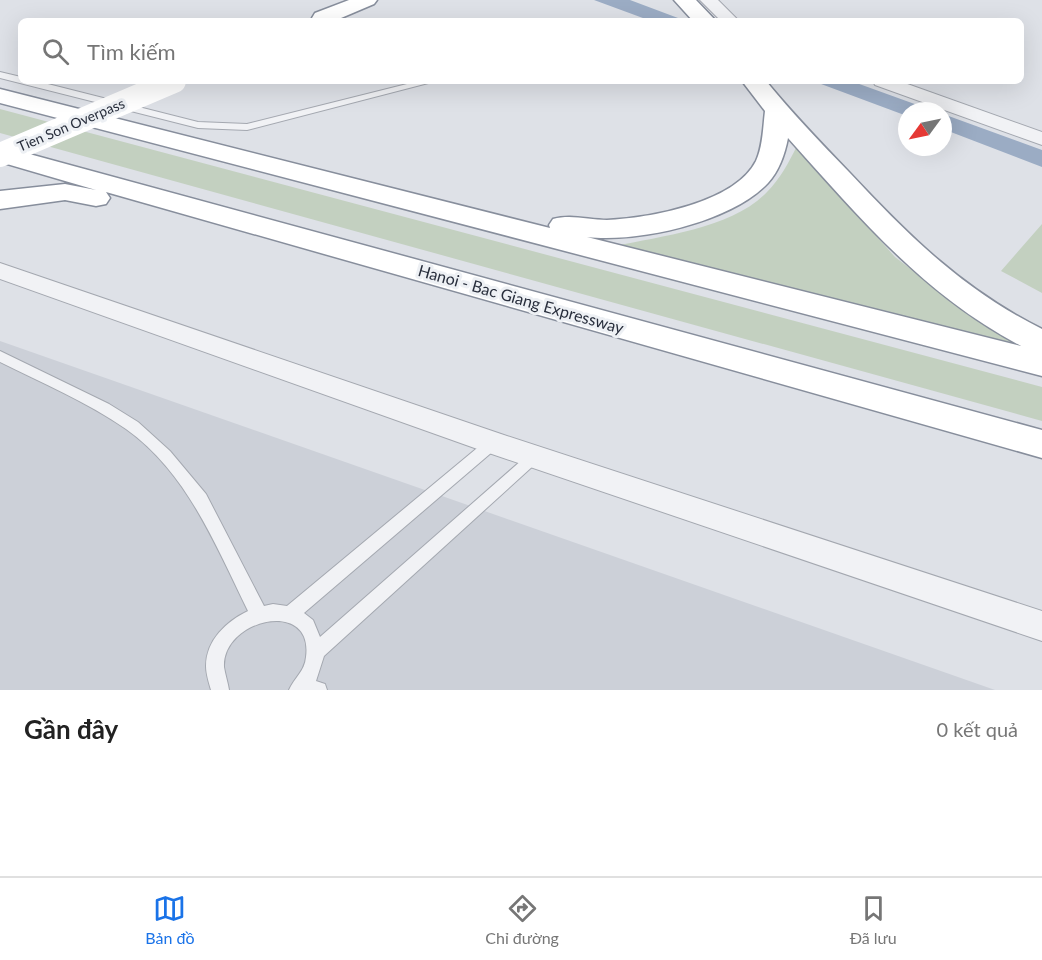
<!DOCTYPE html>
<html lang="vi">
<meta charset="utf-8">
<style>
body{margin:0;font-family:Lato,sans-serif;background:#f6f6f6;color:#222}
.compass{position:absolute;left:898px;top:102px;width:54px;height:54px;border-radius:50%;background:#fff;box-shadow:0 6px 24px #0002;rotate:237deg}
.list{margin:0;padding:0;list-style:none}
h2{display:flex;justify-content:space-between;align-items:center;height:78px;margin:0;padding:0 24px;font-size:26px}
h2 small{font-size:20px;font-weight:400;color:#767676}
.icon{flex:none;width:33px;height:33px;fill:none;stroke:currentColor;stroke-width:2;stroke-linecap:round;stroke-linejoin:round}
.map{position:relative;flex:none;width:1042px;height:690px;overflow:hidden}
.search{position:absolute;background:#fff;box-shadow:0 6px 24px #0002;left:18px;right:18px;top:18px;height:66px;display:flex;align-items:center;gap:15px;box-sizing:border-box;padding:0 21px;border-radius:9px;color:#767676;font-size:22px}
.sheet{height:186px;background:#fff}
nav{display:flex;justify-content:space-around;align-items:center;box-sizing:border-box;height:84px;border-top:2px solid #e0e0e0;background:#fff;font-size:16px;color:#767676}
nav a{display:grid;justify-items:center;gap:3px}
nav .on{color:#1a73e8}
.map>svg:first-child{display:block}
</style>
<div class="map">
<svg width="1042" height="690" viewBox="0 0 1042 690">
<rect width="100%" height="100%" fill="#dee1e7"/>
<path fill="#ccd0d8" d="M0,341L995,690H0Z"/>
<path fill="#c3d0c0" d="M0,109L1042,387V421L0,133Z
M797,146L895,257L971,315L1035,354L615,246C662,236 733,228 767,192C780,179 789,162 797,146Z
M1042,224V293L1001,271Z"/>
<path fill="#9bacc4" d="M594,0H630L686,21H651Z
M813,81H851L934,111H907V116Z
M943,114L1042,150V167L943,129Z"/>
<g fill="none" stroke-linecap="round" stroke-linejoin="round">
<defs>
<path id="service" d="M0,72L21,77V81H36L198,122L247,124L419,81H436L247,130L198,128L0,78Z
M0,351L109,404L138,422L170,451L206,494L264,606L273,604L287,606L488,439L493,437L498,439L500,443L498,447L304,613L313,620L320,637L531,452L536,450L541,452L544,456L324,656L316,681L325,684L327,690H289C294,678 305,671 306,657C314,598 222,619 224,667C225,674 228,683 229,690H211C209,683 206,674 206,666C206,640 227,621 248,611C216,546 187,472 126,429C87,402 42,383 0,362Z"/>
<path id="minor" d="M700,0H718L739,21H721Z
M873,81H899L1042,132V145L875,85Z
M0,263L501,434L1042,611V641L483,451L0,279Z"/>
<path id="motorway" d="M349,0H377L374,4L334,21H314L312,18L315,13Z
M674,0H696L716,21H693Z
M742,81H766C792,113 820,142 849,172C909,236 962,289 1042,329V376L0,103V89L550,228L549,225L553,219C571,214 589,220 607,220C649,218 735,203 756,161C763,146 763,127 765,111ZM788,138C860,218 924,295 1021,346L587,237C639,243 731,222 768,183C779,171 785,154 788,138Z
M0,146L1042,430V458L106,192L110,198L106,204L96,206L65,200L0,209V191L65,184L96,190L0,162Z"/>
</defs>
<use href="#service" stroke="#a4a8b0" stroke-width="2"/>
<use href="#minor" stroke="#a4a8b0" stroke-width="2"/>
<use href="#motorway" stroke="#878e9c" stroke-width="3"/>
<use href="#service" fill="#f1f2f5" fill-rule="evenodd"/>
<use href="#minor" fill="#f1f2f5" fill-rule="evenodd"/>
<use href="#motorway" fill="#fff" fill-rule="evenodd"/>
<path stroke="#fff" stroke-width="24" d="M0,155L174,81"/>
</g>
<g text-anchor="middle" stroke-width="6" stroke-linejoin="round" paint-order="stroke">
<g font-size="14" fill="#282e3c" stroke="#edf0f4">
<text transform="translate(71 125) rotate(-23)" y="5">Tien Son Overpass</text>
</g>
<g font-size="16" fill="#282e3c" stroke="#edf0f4">
<text transform="translate(521 299) rotate(16)" y="6">Hanoi - Bac Giang Expressway</text>
</g>
</g>
</svg>
<svg class="compass" viewBox="-18 -18 36 36"><path d="M0-13l5 13h-10z" fill="#e53935"/><path d="M0 13l5-13h-10z" fill="#767676"/></svg>
<div class="search"><svg class="icon" aria-label="search" viewBox="0 0 24 24"><circle cx="10" cy="10" r="6"/><path d="M15 15l6 6"/></svg>Tìm kiếm</div>
</div>
<section class="sheet">
<h2>Gần đây<small>0 kết quả</small></h2>
<ul class="list">
</ul>
</section>
<nav>
<a class="on"><svg class="icon" aria-label="map" viewBox="0 0 24 24"><path d="M3 6l6-2 6 2 6-2v14l-6 2-6-2-6 2zM9 4v14M15 6v14"/></svg>Bản đồ</a>
<a><svg class="icon" aria-label="directions" viewBox="0 0 24 24"><path d="M12 3l9 9-9 9-9-9zM9 14v-3h6M13 9l2 2-2 2"/></svg>Chỉ đường</a>
<a><svg class="icon" aria-label="saved" viewBox="0 0 24 24"><path d="M7 4h10v16l-5-4-5 4z"/></svg>Đã lưu</a>
</nav>
